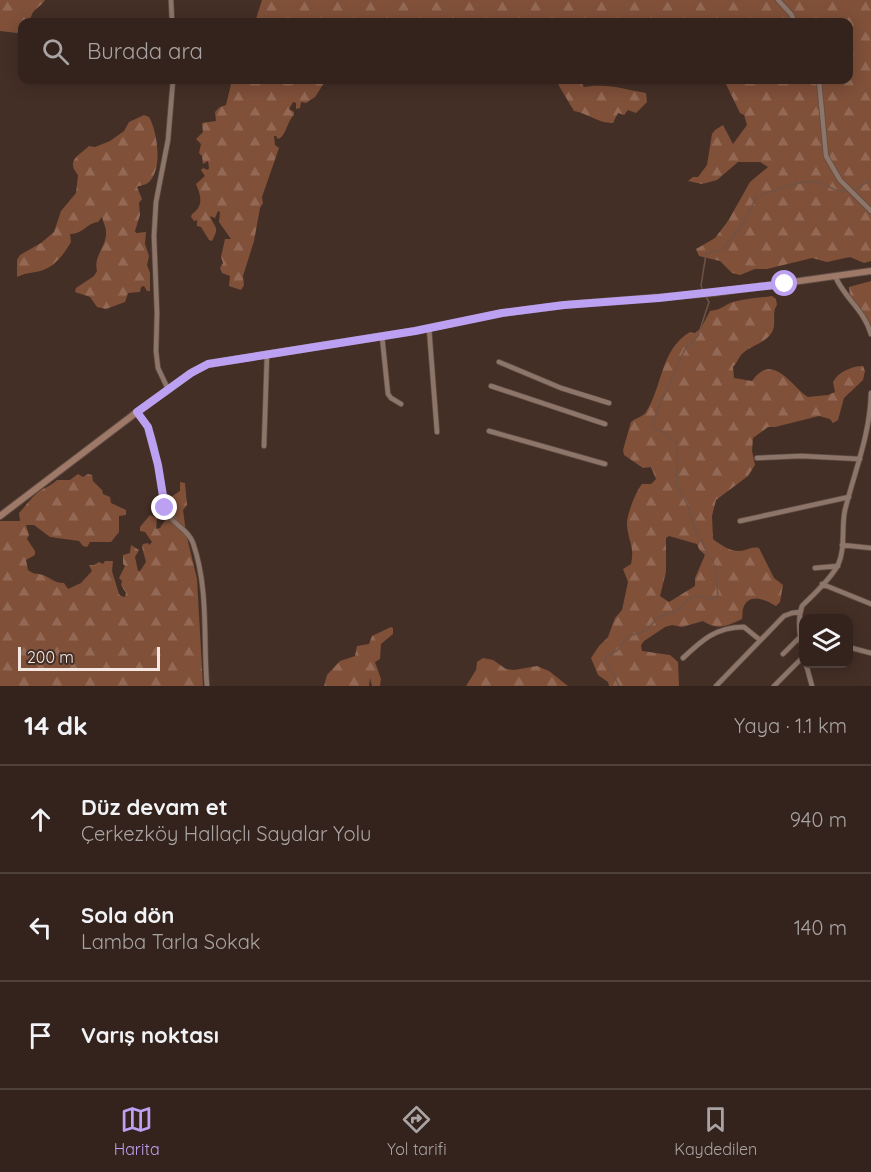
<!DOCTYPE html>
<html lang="tr">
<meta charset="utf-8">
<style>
body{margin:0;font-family:Quicksand,sans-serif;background:#3e2f29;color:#f1f3f6}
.controls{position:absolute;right:18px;bottom:18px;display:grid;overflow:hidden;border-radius:12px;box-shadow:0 3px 15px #0003}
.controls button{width:54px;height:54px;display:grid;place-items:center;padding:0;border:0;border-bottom:2px solid #4e403b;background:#33231c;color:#f1f3f6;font:30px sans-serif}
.scale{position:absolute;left:18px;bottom:15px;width:142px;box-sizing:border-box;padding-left:6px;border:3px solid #f5e7e1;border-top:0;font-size:16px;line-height:21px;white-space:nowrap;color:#f5e7e1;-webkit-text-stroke:4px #442f26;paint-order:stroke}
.stop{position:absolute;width:18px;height:18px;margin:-14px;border:4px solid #bca0f2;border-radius:50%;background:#fff}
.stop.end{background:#bca0f2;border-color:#fff;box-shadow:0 2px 6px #0008}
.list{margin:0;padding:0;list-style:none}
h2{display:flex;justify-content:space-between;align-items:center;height:78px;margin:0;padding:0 24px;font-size:26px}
h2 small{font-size:20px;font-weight:400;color:#a9a4a3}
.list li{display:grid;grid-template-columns:39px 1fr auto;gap:18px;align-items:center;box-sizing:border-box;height:108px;padding:0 24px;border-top:2px solid #4e403b}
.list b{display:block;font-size:22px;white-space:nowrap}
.list p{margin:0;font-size:20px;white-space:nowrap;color:#a9a4a3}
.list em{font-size:20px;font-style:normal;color:#a9a4a3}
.icon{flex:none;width:33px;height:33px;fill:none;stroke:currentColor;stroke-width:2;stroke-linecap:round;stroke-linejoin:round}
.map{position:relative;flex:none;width:871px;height:686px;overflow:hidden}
.search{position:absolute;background:#33231c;box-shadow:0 3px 15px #0003;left:18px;right:18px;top:18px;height:66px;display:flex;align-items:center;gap:15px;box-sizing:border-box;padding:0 21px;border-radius:12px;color:#a9a4a3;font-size:22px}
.sheet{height:402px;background:#33231c}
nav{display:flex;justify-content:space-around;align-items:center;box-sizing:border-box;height:84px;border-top:2px solid #4e403b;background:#33231c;font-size:16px;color:#a9a4a3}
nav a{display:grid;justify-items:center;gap:3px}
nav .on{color:#bca0f2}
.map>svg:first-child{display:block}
</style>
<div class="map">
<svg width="871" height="686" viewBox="0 0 871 686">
<defs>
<pattern id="forest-firs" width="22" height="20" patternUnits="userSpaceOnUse" patternTransform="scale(1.5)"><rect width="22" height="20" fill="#805039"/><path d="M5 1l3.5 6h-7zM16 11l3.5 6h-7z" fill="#936955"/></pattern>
</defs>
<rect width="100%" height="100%" fill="#442f26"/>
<path fill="url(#forest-firs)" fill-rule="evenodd" d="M0,0H45C42,5 38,7 35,10C29,16 33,22 22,22V29L17,33L0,31Z
M262,0H871V261L864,263L850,257L827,262L812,258L767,269H755L740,275L732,273L720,261L699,256L696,249L715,238L728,221L750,182L768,167L760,162H738L717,180L702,184L688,181L693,177H698L707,165L712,134L715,130L723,125L733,144L747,125L744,115L740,113L724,80H848V22H255Z
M232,80H326L315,97L306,103L301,102L300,108L296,109V103L293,102L289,109L294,112V115C287,121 286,137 278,139L276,136H274L275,145L279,148L262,197L263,203L260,208L254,241L243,276L244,285L241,290L229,286L230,276L222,273L220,268L223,263L221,257L225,239H231L219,222L220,212L218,211L215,218L210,216C215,229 220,226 212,241L209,240L201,227L197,226V220L194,221L191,217L192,214C204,206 201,196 196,184L205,176L201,170L203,168L208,170L209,168L208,161L203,164L202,156L199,153L201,144L196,139L203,132L202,123L216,121L215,112L220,107L226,105Z
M558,80H580L584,87C609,83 623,89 646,93L647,102L636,113L628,110L624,115L618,113L613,123C600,124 587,113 574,111L559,86Z
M144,115L149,117C157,131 163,167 150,181C147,185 141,185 137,187L142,199L139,203L140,215L135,231L136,233L146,232L145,244L149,256L147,265L150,273V291H147L144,286L141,287L140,292L128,293L125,302L106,309L97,307L90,297L75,292L76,288L94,276L97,271C93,256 107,246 106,232C106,227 103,222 102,217L98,222C87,223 83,234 70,234L71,242C64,254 54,268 40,271C32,273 25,273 17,277V260L20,255L41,243L54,232L61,211L76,193L78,175C65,160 80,155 89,146L95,147L110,141L124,131L129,122Z
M871,281V336L863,314L850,298L849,287Z
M772,296L776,299L777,305C771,313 777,323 772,332C765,344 749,346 741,355C738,359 737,363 733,367L734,378L752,381C773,351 791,386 808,397L828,395L835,392L833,382C838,372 852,366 863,366L865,371L863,380L844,398L838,420L833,423L830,419L819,416L775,427H768L753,438L752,451L755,465L748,476L716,500L712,516L713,539C722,546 734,554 745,550C751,548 753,547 759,548L774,578L783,585L780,602L776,606C765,599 748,592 743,609C742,612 743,616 742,619C727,626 717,631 703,621L682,627L672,625L665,627L644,641L641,645L642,651L670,655L678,662L679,686H609L608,682L598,675L591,658L599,646L608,637L615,618L622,610L628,582L623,569L631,564C635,546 628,541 627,525C626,516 636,491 642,484H651L656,479L651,467L643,468L624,455L623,450L631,422C635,418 643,417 646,412C663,386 660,350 690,332L695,333L701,328L710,311C718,310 721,308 728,304C739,299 760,298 772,296ZM669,536L697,544L699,549L705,555L695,578V586L669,602L660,596L666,572V538Z
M78,474L83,477L88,474L92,475L93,481L102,490L103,494L110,497L111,503L126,510V515L119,516V532L111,542H90L87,547L83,546L79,541L50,537L34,525H26L29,535L27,539L35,551V555L26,560L28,570C34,575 37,573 43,575C51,578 54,583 64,583L68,589L81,583L92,571L89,565H94L99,562L103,564L105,561H113L112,571L119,594L121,596L125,597L126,593L121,585L122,581L119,578L125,566L123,564V555L130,553L131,545L139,550L135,557L138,571H140L146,562L142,547L143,544L148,543L149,545L152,542L145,532L140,531V527L150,515L157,518L156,529L160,528L168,516V499L180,491V482L185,483L187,505L183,510L186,533L197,579L203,686H0V521H20L19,513C25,507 29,500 36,494C42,488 50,487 57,480H70Z
M391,627L393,628V634L381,644L380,659L375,662L381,679L380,686H372L370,678L369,686H324L327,675L340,661L355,656L357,646L369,644L372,636Z
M483,658L493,660L506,669L514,670L537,666L549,671L568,686H466L476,670L477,662Z"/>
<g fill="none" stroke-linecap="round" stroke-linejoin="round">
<path stroke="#6f5346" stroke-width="1.5" d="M854,190L871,180
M703,290L701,286L706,254L723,249L745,221L756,197C772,192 800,179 817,182C830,185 836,194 849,191
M619,686L605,660L607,656L618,650L627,637L647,630L658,617L680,609L688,600L696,596L712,599L718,596L715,567L694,527L688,506L676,483L678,458L676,442L653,426L656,414L685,349L698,336L709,302L706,297"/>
<defs>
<path id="street" d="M171,0L172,22
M778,0L791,14L795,22
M819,80L826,156L840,180L871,211
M835,276C845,299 863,308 871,334
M429,328L437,432
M382,336L388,394L391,398L401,404
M499,362L561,388L609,403
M491,386L605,424
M168,389L158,368L156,351L157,313L154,236L156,202L168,140L173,80
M137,412C140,416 145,421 148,427C160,449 157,484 165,508C170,524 188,528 193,543C209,589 203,639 207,686
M489,431L605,464
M264,446L267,354
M757,458L801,456L860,459
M740,521L849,497
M842,545L871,548
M815,568L838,566
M822,584L871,604
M848,647L871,653
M783,654L799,638L804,639
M804,654C800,640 797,621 802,606C814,594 830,580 838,565C846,548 841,527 845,510C855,470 870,435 871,393
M683,658C702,640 716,627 744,627L760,640
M806,664L812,686
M716,686L784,616L792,613L800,612
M774,686L804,656"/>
<path id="secondary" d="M0,516L137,412L191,373L208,364L415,331L502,313L564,305L713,293L871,271"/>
</defs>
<use href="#street" stroke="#5f4d45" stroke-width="6"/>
<use href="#secondary" stroke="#5f4d45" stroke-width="8"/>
<use href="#street" stroke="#8d7569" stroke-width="4.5"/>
<use href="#secondary" stroke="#9e7968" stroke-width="6"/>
</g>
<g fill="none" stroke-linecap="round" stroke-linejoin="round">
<path stroke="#bca0f2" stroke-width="8" d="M165,508L158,465L148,427L137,412L191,373L208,364L415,331L502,313L564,305L659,298L785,284"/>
</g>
</svg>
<div class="controls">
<button><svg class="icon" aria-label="layers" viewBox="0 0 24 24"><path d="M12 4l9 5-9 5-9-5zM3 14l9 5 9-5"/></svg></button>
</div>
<div class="scale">200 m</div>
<div class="stop" style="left:785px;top:284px"></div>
<div class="stop end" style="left:165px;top:508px"></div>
<div class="search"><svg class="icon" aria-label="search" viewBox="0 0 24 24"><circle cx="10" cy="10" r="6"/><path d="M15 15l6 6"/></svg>Burada ara</div>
</div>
<section class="sheet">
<h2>14 dk<small>Yaya · 1.1 km</small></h2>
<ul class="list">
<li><svg class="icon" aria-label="ahead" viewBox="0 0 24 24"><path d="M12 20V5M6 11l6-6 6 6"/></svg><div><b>Düz devam et</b><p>Çerkezköy Hallaçlı Sayalar Yolu</p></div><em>940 m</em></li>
<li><svg class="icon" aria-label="left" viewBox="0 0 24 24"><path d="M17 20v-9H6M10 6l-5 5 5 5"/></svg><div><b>Sola dön</b><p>Lamba Tarla Sokak</p></div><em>140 m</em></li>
<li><svg class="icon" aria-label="arrive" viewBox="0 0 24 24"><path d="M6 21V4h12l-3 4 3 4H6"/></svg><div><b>Varış noktası</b></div></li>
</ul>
</section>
<nav>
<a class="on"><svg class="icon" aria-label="map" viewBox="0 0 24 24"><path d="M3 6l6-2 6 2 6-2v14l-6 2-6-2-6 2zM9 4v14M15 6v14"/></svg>Harita</a>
<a><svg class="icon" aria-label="directions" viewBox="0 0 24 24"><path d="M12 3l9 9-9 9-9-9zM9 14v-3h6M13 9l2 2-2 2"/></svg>Yol tarifi</a>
<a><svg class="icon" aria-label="saved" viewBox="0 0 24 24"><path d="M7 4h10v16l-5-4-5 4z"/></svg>Kaydedilen</a>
</nav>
